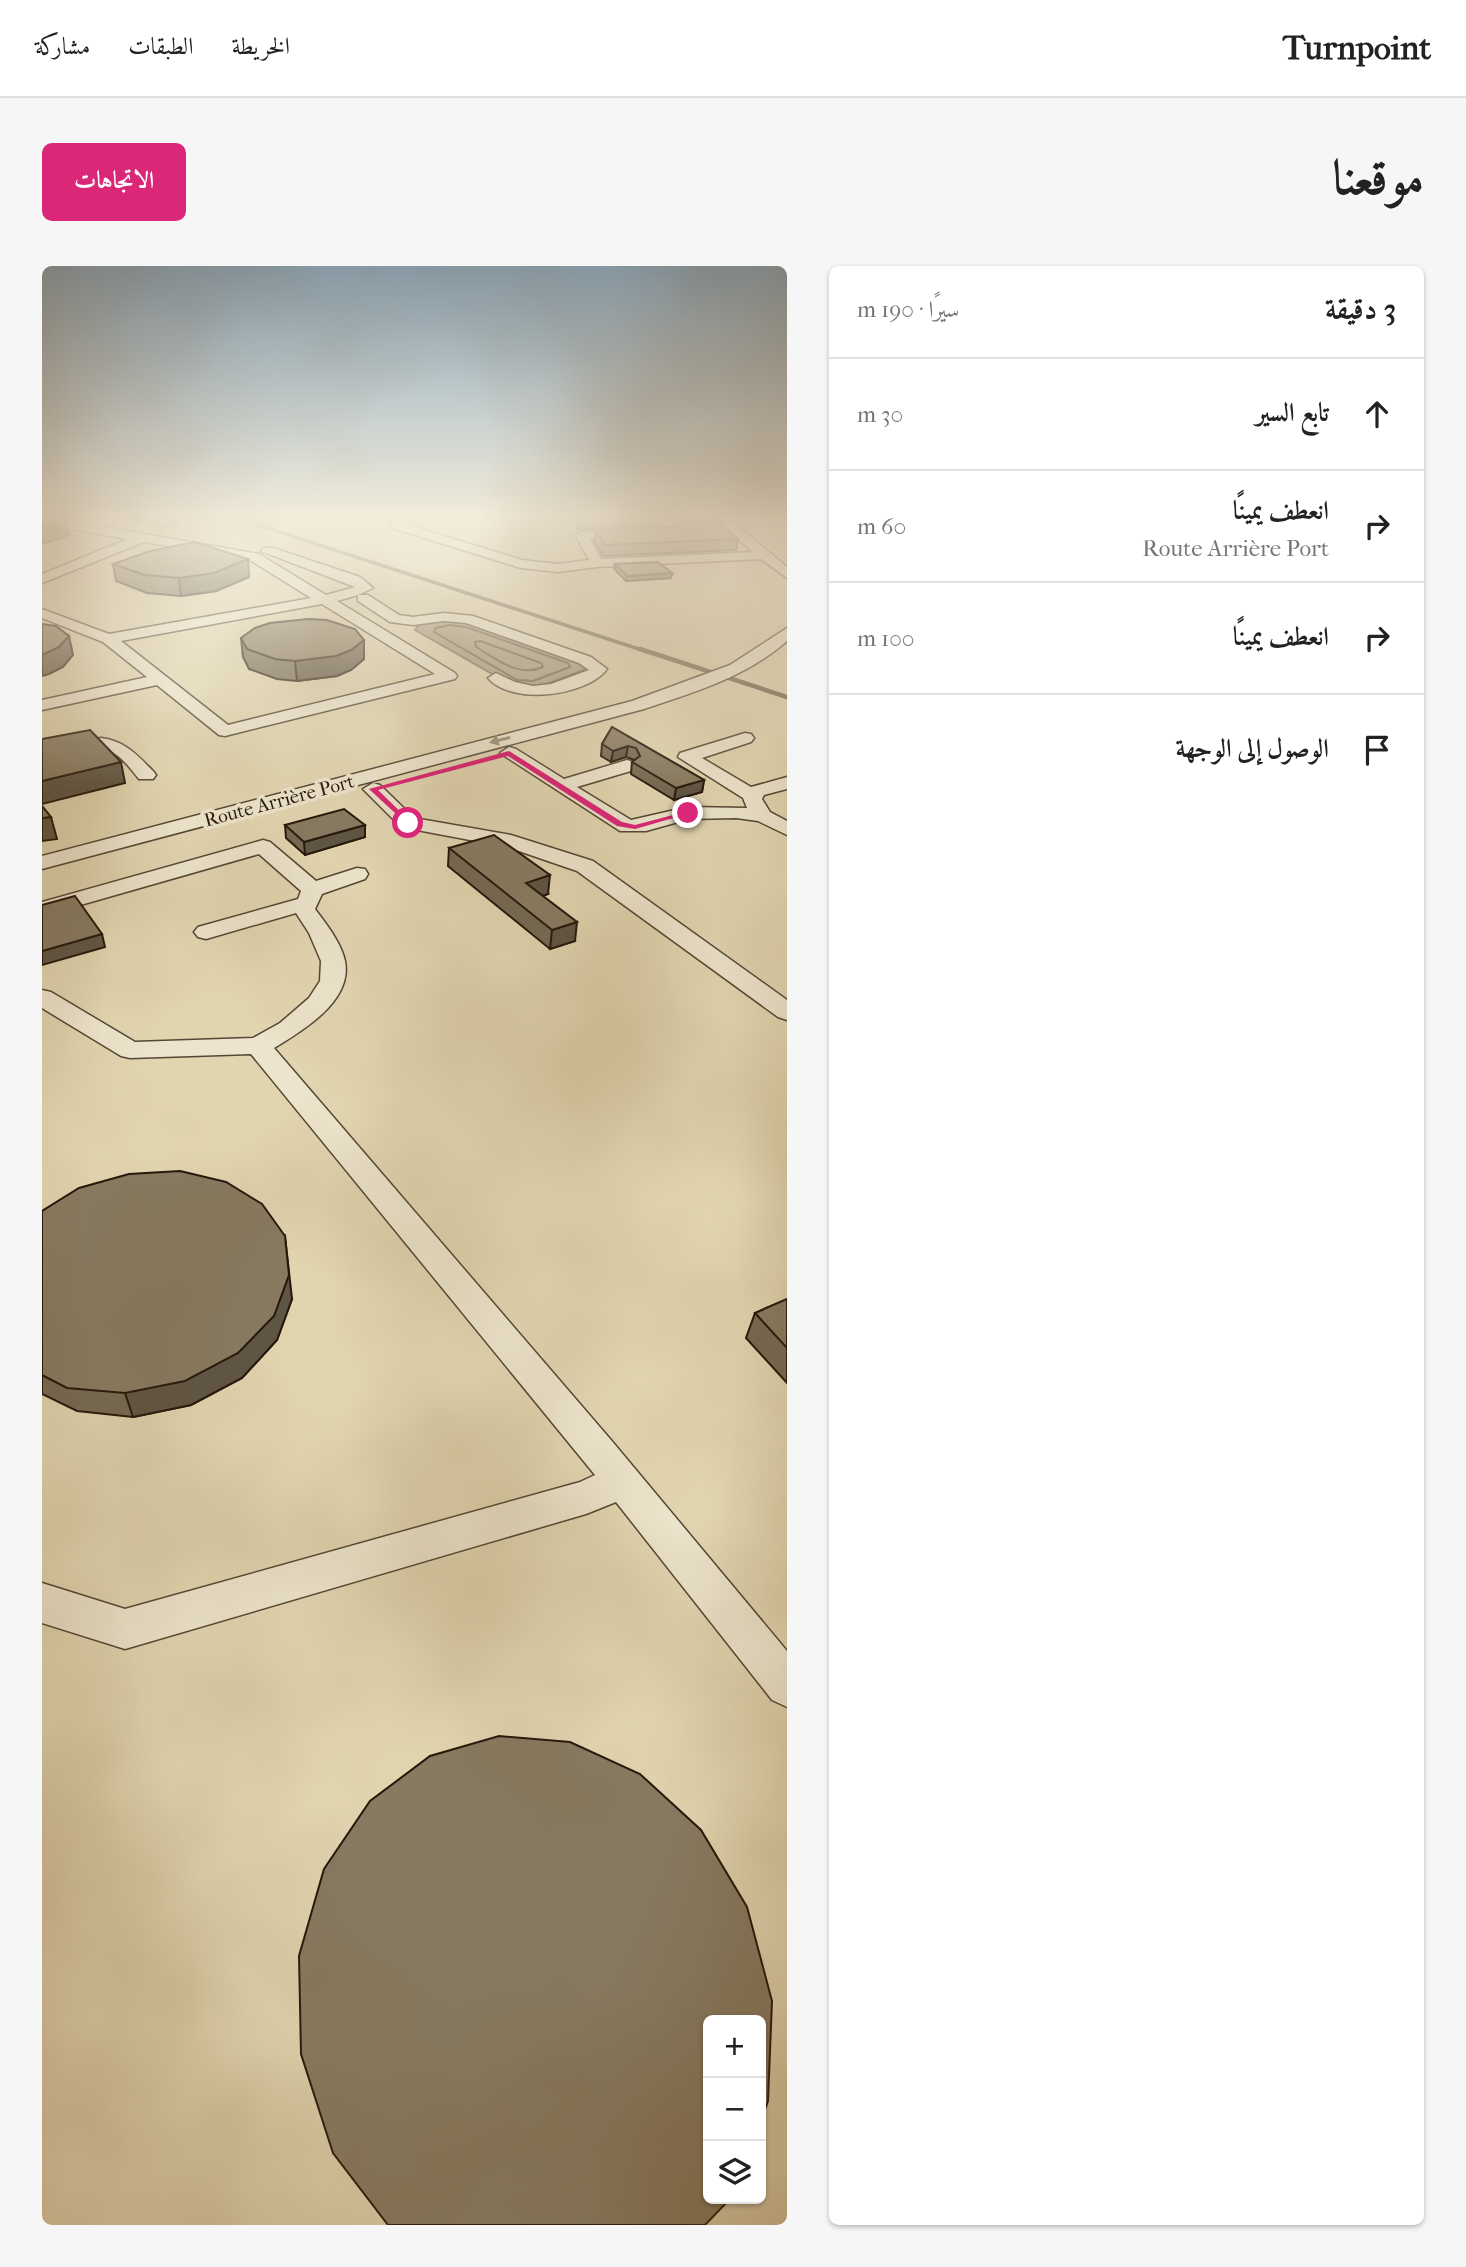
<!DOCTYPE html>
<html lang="ar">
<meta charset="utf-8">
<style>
body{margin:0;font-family:"IM FELL French Canon",Amiri,serif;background:#f6f6f6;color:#222;direction:rtl}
.controls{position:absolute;right:21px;bottom:21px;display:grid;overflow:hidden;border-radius:10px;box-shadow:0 2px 5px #0004}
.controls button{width:63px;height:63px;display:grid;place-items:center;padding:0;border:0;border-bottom:2px solid #e0e0e0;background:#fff;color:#222;font:35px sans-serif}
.stop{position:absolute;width:21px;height:21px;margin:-16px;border:5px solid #db2777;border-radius:50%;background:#fff}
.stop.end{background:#db2777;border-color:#fff;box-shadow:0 2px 7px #0008}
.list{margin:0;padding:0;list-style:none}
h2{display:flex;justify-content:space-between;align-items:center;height:91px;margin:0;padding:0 28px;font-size:30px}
h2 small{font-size:23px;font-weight:400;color:#767676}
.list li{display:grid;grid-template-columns:46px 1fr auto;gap:21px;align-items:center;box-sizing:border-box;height:112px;padding:0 28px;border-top:2px solid #e0e0e0}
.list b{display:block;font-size:26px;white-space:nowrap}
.list p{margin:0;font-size:23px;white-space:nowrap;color:#767676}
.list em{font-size:23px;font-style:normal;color:#767676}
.icon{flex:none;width:38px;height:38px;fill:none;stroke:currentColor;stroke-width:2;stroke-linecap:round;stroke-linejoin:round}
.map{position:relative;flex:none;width:745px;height:1959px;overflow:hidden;direction:ltr;border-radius:10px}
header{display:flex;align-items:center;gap:42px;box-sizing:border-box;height:98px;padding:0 35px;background:#fff;border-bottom:2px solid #e0e0e0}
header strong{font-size:33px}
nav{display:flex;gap:38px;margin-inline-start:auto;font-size:24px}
.intro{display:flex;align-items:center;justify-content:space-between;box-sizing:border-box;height:168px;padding:0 42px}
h1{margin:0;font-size:49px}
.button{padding:18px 32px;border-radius:10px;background:#db2777;color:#fff;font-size:24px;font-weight:700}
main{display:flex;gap:42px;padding:0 42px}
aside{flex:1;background:#fff;border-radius:10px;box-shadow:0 2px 5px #0004}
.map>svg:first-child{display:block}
</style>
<header>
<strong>Turnpoint</strong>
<nav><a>الخريطة</a><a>الطبقات</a><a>مشاركة</a></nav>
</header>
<div class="intro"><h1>موقعنا</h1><a class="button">الاتجاهات</a></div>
<main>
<aside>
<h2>3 دقيقة<small>سيرًا · 190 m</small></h2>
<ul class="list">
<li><svg class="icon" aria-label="ahead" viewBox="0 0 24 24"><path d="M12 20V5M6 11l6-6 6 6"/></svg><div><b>تابع السير</b></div><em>30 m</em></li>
<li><svg class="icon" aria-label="right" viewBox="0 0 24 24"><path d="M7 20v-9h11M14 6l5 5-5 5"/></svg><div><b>انعطف يمينًا</b><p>Route Arrière Port</p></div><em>60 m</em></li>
<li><svg class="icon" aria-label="right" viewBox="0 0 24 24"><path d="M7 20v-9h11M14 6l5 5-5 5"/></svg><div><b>انعطف يمينًا</b></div><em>100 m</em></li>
<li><svg class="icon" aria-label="arrive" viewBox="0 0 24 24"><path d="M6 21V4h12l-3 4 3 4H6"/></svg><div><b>الوصول إلى الوجهة</b></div></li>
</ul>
</aside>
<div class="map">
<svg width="745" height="1959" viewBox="0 0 745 1959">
<rect width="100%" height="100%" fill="#e1d5b0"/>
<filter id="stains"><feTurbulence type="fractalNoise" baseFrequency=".00286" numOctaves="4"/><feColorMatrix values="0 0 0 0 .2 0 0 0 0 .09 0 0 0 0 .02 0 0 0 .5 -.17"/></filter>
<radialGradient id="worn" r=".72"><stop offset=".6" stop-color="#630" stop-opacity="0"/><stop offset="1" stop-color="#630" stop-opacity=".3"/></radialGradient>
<path fill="#a19478" stroke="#6f624c" stroke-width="2" d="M45,249H105L137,259L123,261Z
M418,352L546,396L547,402L499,420L473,421L373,364L377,358Z"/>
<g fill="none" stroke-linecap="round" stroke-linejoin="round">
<path stroke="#635642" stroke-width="2" d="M408,359L424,361L526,397L528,401L491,415L475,414L392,366L394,362Z
M438,375L499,397L501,401C476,412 455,393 434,381L433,376Z"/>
<path stroke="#6f624c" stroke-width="3.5" d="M185,249L603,385"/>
<path stroke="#6f624c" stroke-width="4.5" d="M598,383L745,431"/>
<defs>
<path id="minor" d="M358,249H371L363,258L480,294L516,298L547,294L534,270L536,267L624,262L611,249H624L641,265L635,269L548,273L559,293L711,286L669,249H682L745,301V312L719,293L555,301L516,306L479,302L350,262L348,259Z
M0,250L217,288L284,329L313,321L219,285L221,282H231L318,311L331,322L316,329H326L357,349L371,351L402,347L431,350L549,391L565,403C545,430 470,440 446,412L454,407L473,416L491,420L509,418L547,404L537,397L424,357L402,355L371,359L348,356L316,335V329L295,335L413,407L415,410L413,413L183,470L177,469L115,419L0,444V434L105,411L61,376L0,352V343L67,368L269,332L208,294L102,276L0,317V308L86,273L0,258ZM280,338L393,408L186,459L79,375Z
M745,362V375C704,411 653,426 602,443L0,603V590L590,435L688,399Z
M703,467L709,468L712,472L709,476L660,492L709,521L745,511V523L722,529L720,533L728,546L745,555V569L716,555L694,552L647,553L604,565H578L458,487L467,481L474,483L522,513L585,494L592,496L594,500L592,504L535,521L589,554L646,541L705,542L701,532L636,491L638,487Z
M59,472C83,475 94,488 111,505L114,509L111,513H97C90,505 83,494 73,488C54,475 21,489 0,494V482Z
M331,517L338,519L372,552L469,569L551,595L745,734V754L736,751L535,605L465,581L359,561L321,523Z
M221,574L228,576L274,615L315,602L323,603L326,608L323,613L280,628L273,643C284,658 299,676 303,695C311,735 260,765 232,782L569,1174L745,1385V1441L730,1434L574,1236L544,1248L83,1383L0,1357V1317L83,1343L538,1216L553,1209L209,788L88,792L79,790L0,742V724L9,726L93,776L211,772L238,757L267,732L278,715L279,695L267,667L254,647L164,673L156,671L152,666L156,661L256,633L259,625L217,588L0,650V636Z"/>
</defs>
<use href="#minor" stroke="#544634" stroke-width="3"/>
<use href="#minor" fill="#ece4cc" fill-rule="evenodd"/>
</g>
<path fill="#746953" stroke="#25170b" stroke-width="2" d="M554,249H620L618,260L537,264L535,262L536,251H556Z
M626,249H667L696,273L694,284L561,290L552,275L554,264L638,260Z
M71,298L207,311L174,325L139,330L105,327L74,315Z
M573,298L630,307L629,312L584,315L572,303Z
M199,372L322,374V393L309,404L295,410L255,415L235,413L207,403L201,391Z
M570,461L662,514L660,526L632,534L589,508L590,496L593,494L584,491L569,496L559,490L560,478Z
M243,559H323V571L263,589L244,572Z
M407,582L506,628L501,630L533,675L508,683L406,600Z
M0,945L250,1033L235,1074L200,1112L149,1139L91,1151L35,1145L0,1128Z
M745,1033V1117L704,1072L713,1047Z"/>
<path fill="#5e5544" stroke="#25170b" stroke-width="2" d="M23,252L27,269L0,278V260Z
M206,293L207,311L174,325L139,330L137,312Z
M630,307L629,312L584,315L585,310Z
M27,370L31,389L21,401L7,408L0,410V389Z
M322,374V393L309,404L295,410L255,415L253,395Z
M586,480L584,491L569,496L571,485Z
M79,496L83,517L0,538V515Z
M662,514L660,526L632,534L634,522Z
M9,551L15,573L0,575V552Z
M323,559V571L263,589L262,576Z
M508,609L506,628L482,636L484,617Z
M535,656L533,675L508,683L510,664Z
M60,668L63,681L0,699V685Z
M243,970L250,1033L235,1074L200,1112L149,1139L91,1151L83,1127Z"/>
<path fill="#877a61" stroke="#25170b" stroke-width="2" d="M0,249L23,252L0,260Z
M565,249H614L538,253L536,251L567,250Z
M640,249H667L696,273L562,279L554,264L637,260L645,254Z
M153,276L206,293L172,307L137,312L102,309L71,298L108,285Z
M616,296L630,307L585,310L573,298Z
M266,353L285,354L313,363L322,374L309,384L294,390L253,395L233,393L205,383L199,372L213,362L228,357Z
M0,358L14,360L27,370L17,381L0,389Z
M570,461L662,514L634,522L590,496L598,490L594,482L586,480L571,485L560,478Z
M48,464L79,496L0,515V473Z
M0,540L9,551L0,552Z
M302,543L323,559L262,576L243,559Z
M452,569L508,609L484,617L535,656L510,664L407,582Z
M33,630L60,668L0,685V639Z
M138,905L184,916L220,938L243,970L247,1009L232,1050L196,1087L143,1115L83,1127L25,1122L0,1109V945L37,922L87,908Z
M745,1033V1082L713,1047Z
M457,1470L528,1476L598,1508L659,1564L705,1641L730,1735L726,1835L719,1855V1754H666V1933H688L663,1959H346L291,1887L259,1788L257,1690L282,1603L328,1535L388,1490Z"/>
<defs><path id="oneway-solid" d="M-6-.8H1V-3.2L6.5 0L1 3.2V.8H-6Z" transform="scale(1.75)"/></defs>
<use fill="#928875" href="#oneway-solid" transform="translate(458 474) rotate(166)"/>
<linearGradient id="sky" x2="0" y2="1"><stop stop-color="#8ba7bb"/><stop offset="0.48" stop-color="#f2ecdb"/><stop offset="1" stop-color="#f2ecdb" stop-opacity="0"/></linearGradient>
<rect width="745" height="523" fill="url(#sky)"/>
<path fill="#db2777" d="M467,485L580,556L593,559L646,545L649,547L593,563L575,560L466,490L336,524L369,556L366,559L327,523Z"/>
<g text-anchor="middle" stroke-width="7" stroke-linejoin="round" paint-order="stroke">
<g font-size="19" fill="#25170b" stroke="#ece4cc">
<text transform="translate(237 534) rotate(-15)" y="7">Route Arrière Port</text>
</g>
</g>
<rect width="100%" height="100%" filter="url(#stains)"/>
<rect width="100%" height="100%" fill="url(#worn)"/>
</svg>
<div class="controls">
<button>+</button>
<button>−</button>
<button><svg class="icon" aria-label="layers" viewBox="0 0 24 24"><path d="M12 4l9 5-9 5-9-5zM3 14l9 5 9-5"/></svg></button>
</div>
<div class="stop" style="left:366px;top:557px"></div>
<div class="stop end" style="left:646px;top:547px"></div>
</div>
</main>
